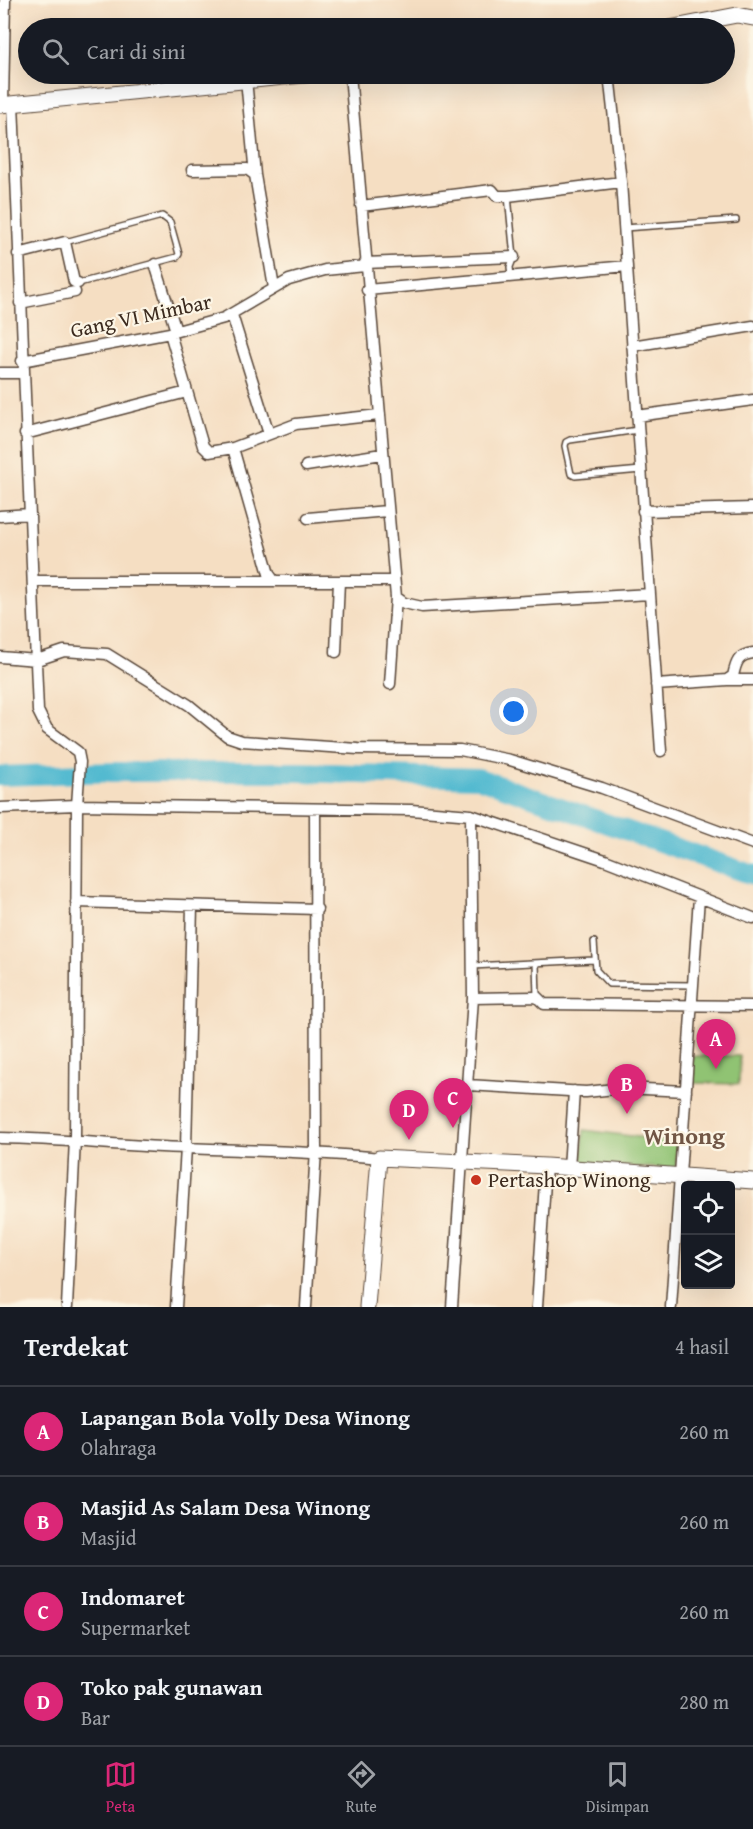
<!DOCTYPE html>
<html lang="id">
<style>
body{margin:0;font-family:"Gentium Book Plus",serif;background:#242831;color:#f1f3f6}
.controls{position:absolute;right:18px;bottom:18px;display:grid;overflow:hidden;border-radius:6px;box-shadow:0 6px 24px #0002}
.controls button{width:54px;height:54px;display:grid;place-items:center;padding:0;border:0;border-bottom:2px solid #363941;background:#171b24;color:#f1f3f6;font:30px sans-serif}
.you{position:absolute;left:514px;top:712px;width:21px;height:21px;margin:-15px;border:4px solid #fff;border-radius:50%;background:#1a73e8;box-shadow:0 0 0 9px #1a73e833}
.badge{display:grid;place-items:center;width:39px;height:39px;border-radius:50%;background:#db2777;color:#fff;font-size:20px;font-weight:700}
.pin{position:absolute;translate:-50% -50px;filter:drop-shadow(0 2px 3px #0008)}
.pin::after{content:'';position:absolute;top:32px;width:21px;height:18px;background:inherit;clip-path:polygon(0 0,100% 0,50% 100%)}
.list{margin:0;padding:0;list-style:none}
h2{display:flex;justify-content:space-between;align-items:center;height:78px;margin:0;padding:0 24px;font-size:26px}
h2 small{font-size:20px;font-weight:400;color:#9ea1a6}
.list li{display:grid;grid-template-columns:39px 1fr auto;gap:18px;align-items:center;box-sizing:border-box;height:90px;padding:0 24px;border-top:2px solid #363941}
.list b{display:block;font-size:22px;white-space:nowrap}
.list p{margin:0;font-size:20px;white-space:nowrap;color:#9ea1a6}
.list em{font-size:20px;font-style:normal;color:#9ea1a6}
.icon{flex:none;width:33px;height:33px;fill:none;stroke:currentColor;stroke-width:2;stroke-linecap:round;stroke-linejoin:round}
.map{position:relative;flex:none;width:753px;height:1307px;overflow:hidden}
.search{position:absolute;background:#171b24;box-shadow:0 6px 24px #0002;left:18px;right:18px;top:18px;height:66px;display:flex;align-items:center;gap:15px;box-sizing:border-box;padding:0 21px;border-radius:33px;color:#9ea1a6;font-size:22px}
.sheet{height:438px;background:#171b24}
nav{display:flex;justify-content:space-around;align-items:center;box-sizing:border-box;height:84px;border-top:2px solid #363941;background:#171b24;font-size:16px;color:#9ea1a6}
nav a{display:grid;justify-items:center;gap:3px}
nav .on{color:#db2777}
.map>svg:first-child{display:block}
</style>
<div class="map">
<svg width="753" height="1307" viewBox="0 0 753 1307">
<rect width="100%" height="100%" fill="#fcf5e5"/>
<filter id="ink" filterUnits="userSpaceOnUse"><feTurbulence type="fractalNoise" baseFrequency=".0167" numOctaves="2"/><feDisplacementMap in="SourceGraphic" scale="12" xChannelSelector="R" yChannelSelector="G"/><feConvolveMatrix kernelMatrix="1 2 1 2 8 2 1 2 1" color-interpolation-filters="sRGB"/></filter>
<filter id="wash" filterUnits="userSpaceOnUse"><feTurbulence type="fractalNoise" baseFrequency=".008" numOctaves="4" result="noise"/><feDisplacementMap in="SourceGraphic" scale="24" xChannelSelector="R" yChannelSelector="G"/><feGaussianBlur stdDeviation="1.35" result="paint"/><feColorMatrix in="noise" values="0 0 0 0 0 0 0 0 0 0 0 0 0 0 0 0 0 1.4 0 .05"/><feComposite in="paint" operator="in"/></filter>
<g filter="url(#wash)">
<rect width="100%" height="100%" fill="#f5dec2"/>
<path fill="#90c373" stroke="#667648" stroke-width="1.5" d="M692,1056H740L739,1084L691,1083Z
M584,1130L677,1142L676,1169L581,1164Z"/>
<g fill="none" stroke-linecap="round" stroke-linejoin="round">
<path stroke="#52bad0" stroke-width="20" d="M0,776L114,772H299L478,778L753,875"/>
</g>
</g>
<g filter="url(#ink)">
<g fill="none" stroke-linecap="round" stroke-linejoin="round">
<defs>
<path id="lane" d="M508,196L514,257L510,267L511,276
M624,228L736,220
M65,242L162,216L170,222L179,254L177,257L79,283
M638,430L570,440L566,442L565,446L571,474L575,476L641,470
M594,942L596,970L609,984L692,985
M536,963L537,997
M472,966L594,960"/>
<path id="street" d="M350,74L396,597L404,603L422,607L650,594
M609,74L621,182L661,751
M246,79L255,175L274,288
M3,104L5,0
M192,170L247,169L255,175
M361,206L492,190L497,196H508L621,182
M18,254L65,242L74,282L78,283
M365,263L514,257
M155,264L176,331
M367,290L627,266
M20,303L75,292
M232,315L269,434
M170,333L203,446L209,452L233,448L269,574L274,581H392
M632,346L753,326
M22,361L170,333L224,318L289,280L325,270L365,266
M0,373H23
M637,416L753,400
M25,434L187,392
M233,448L296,424L379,415
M306,466L382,454
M643,511L753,508
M0,516L30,514
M308,518L387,511
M33,581H274
M336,652L339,581
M0,657L37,660L64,651L107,654L189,705L227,736L242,741L358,749L460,750L510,760L602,788L753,844
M727,680H753
M390,684L396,597
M656,685L727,680L733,676C736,662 738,655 753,653
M0,808L77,805L80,762L78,752L47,729L38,711L13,103
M76,902L317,909
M473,998L537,997L544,1004L753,1006
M468,1085L586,1092L624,1088L686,1091
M0,1138C63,1139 124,1146 187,1148C251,1151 315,1151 379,1158
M569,1168L574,1091
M67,1307L75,1139L77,805L411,810L471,815L605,860L753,918
M176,1307L186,1148L192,906
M306,1307L316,1151L315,810
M452,1307L473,998L471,815
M537,1307L546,1166
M671,1307L699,897"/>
<path id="secondary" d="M669,28L737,15L753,18
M0,105L314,74
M367,1307L379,1158L546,1166L753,1181"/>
</defs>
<use href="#lane" stroke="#574537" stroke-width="8"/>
<use href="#street" stroke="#574537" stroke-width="13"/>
<use href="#secondary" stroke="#574537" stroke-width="17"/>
<use href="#lane" stroke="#fff" stroke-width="5"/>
<use href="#street" stroke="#fff" stroke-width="10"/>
<use href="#secondary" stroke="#fff" stroke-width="15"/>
</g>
</g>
<circle fill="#c8321e" stroke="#fcf5e5" stroke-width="2" cx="476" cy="1180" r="6"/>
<g text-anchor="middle" stroke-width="4.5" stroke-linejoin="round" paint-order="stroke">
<g font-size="21" fill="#3b2a1e" stroke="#fcf5e5">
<text transform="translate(141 316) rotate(-12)" y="7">Gang VI Mimbar</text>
</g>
<g font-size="21" fill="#3b2a1e" stroke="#fcf5e5" text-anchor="start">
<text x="488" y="1187">Pertashop Winong</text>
</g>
<g font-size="24" font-weight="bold" fill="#715645" stroke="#fcf5e5">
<text x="684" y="1144">Winong</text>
</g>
</g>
</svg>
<div class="controls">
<button><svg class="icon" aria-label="locate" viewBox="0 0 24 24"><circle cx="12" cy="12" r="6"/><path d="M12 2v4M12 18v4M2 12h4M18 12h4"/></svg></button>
<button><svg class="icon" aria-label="layers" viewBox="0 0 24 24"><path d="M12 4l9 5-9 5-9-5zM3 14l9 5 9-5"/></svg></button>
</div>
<div class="you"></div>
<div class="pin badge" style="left:716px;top:1069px">A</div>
<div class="pin badge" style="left:627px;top:1114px">B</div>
<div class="pin badge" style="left:453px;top:1128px">C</div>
<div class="pin badge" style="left:409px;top:1140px">D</div>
<div class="search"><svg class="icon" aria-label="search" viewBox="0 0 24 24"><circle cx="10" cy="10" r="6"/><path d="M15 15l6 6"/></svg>Cari di sini</div>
</div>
<section class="sheet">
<h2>Terdekat<small>4 hasil</small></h2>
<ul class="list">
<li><span class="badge">A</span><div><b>Lapangan Bola Volly Desa Winong</b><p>Olahraga</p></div><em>260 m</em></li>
<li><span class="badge">B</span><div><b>Masjid As Salam Desa Winong</b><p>Masjid</p></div><em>260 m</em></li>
<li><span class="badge">C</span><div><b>Indomaret</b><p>Supermarket</p></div><em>260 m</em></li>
<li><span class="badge">D</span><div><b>Toko pak gunawan</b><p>Bar</p></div><em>280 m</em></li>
</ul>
</section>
<nav>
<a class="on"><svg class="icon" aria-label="map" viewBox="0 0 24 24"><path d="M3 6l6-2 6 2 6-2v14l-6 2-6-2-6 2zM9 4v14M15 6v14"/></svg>Peta</a>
<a><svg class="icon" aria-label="directions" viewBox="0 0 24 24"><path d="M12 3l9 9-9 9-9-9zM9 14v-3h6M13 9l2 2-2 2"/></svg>Rute</a>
<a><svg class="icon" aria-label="saved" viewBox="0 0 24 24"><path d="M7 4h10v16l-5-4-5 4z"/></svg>Disimpan</a>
</nav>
